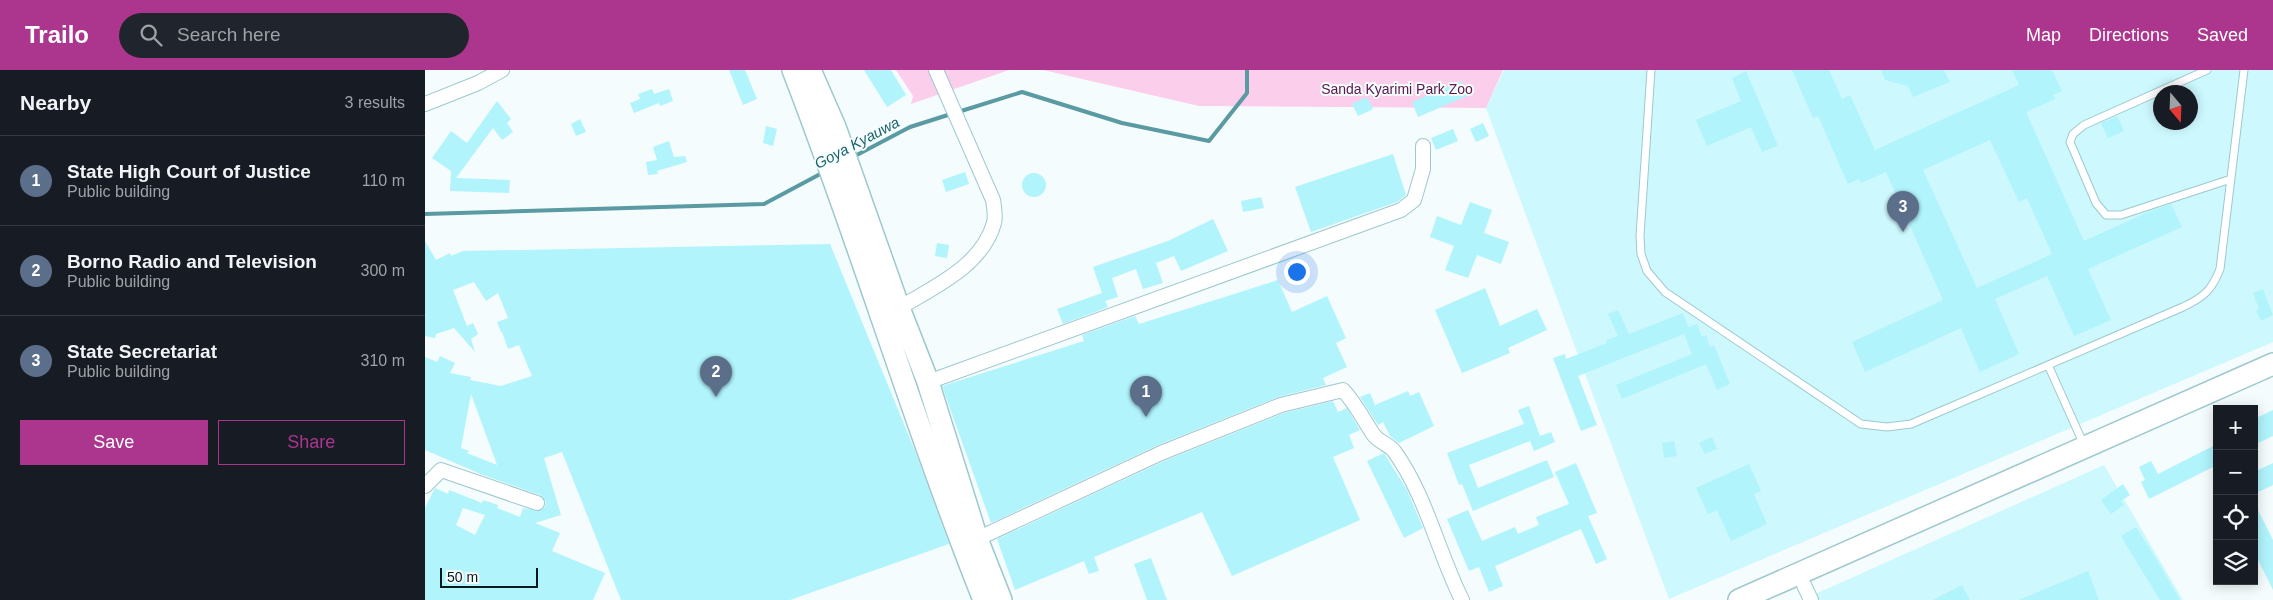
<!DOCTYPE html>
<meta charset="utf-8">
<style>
body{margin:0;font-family:Arial,sans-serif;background:#20242c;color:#f1f3f6}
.controls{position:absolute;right:15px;bottom:15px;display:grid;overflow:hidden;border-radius:0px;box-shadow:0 2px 12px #0003}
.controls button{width:45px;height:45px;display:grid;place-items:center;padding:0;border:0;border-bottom:1px solid #363941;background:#171b24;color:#f1f3f6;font:25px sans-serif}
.compass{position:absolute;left:1728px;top:15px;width:45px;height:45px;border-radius:50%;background:#171b24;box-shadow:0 2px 12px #0003;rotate:161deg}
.scale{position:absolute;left:15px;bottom:12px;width:98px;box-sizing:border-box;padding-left:5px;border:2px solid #091a1c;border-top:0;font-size:14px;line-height:18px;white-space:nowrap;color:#091a1c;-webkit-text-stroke:4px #f4fcfd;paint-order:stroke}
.you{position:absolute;left:871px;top:201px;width:18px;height:18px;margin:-12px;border:4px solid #fff;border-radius:50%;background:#1a73e8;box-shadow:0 0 0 8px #1a73e833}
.badge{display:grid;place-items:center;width:32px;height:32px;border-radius:50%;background:#ac368d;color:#fff;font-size:16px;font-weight:700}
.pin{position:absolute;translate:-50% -41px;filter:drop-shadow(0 1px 2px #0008)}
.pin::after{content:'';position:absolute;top:26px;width:18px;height:15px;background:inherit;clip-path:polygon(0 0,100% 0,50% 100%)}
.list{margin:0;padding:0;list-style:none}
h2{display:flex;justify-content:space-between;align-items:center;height:65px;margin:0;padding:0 20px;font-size:21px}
h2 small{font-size:16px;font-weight:400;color:#9ea1a6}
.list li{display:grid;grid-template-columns:32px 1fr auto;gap:15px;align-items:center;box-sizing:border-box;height:90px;padding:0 20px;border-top:1px solid #363941}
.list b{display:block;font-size:19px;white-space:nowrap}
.list p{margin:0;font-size:16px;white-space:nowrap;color:#9ea1a6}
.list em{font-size:16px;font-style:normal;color:#9ea1a6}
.actions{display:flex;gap:10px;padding:15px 20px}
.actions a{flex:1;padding:11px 0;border:1px solid #ac368d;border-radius:0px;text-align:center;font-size:18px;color:#ac368d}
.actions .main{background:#ac368d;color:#fff}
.icon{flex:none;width:28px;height:28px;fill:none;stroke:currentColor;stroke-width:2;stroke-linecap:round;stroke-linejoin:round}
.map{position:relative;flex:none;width:1848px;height:530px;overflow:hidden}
header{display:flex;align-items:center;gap:30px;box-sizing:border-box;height:70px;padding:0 25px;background:#ac368d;color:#fff}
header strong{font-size:24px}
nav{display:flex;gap:28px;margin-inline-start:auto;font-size:18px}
.search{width:350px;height:45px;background:#20242c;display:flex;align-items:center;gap:12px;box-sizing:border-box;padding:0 18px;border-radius:28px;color:#9ea1a6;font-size:19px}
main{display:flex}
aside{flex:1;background:#171b24}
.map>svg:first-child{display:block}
</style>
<header>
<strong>Trailo</strong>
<div class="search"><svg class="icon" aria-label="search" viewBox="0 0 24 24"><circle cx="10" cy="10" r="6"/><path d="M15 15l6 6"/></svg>Search here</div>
<nav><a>Map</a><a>Directions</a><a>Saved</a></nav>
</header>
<main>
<aside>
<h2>Nearby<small>3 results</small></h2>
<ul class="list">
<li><span class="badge" style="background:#5c6f8a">1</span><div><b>State High Court of Justice</b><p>Public building</p></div><em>110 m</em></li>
<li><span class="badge" style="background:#5c6f8a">2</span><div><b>Borno Radio and Television</b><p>Public building</p></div><em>300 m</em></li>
<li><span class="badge" style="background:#5c6f8a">3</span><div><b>State Secretariat</b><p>Public building</p></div><em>310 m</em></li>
</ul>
<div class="actions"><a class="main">Save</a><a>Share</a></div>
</aside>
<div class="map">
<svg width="1848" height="530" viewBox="0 0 1848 530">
<rect width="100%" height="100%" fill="#f4fcfd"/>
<path fill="#cdf8fe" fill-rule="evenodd" d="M1079,0H1848V272L1244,529L1061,38ZM1736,22H1766V52H1736Z
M1679,395L1758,530H1377Z"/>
<path fill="#fbceeb" d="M471,0H584L486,34L488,26Z
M618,0H1078L1061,38L774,36Z"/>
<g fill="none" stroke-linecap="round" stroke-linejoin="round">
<path stroke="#5a9aa2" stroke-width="4" d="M533,42L597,22L697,53L784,71L822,23V0
M428,87L485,57L526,44
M0,144L339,134L399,102"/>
</g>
<path fill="#b1f4fc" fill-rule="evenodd" d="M304,0H320L332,29L318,35Z
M439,0H466L481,25L462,37Z
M1367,0H1404L1417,29L1425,25L1450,80L1594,15L1587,0H1627L1637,21L1628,25L1630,29L1601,42L1659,171L1725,141L1746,134L1757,157L1663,199L1686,250L1649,266L1622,206L1570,229L1594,284L1555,302L1536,258L1440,302L1427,272L1518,230L1461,102L1436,113L1434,109L1423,114L1393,46L1388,48ZM1565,70L1594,132L1602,128L1627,184L1552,218L1498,100Z
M1456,0H1519L1525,12L1488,27L1483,16L1460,10Z
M1321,1L1353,76L1337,82L1326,57L1282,76L1271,50L1316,31L1307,8Z
M1036,11L1042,26L993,47L987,32Z
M227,19L229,24L244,19L248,31L235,36L234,33L209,43L205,33L215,29L213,24Z
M942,27L948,39L933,46L927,34Z
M72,31L86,49L82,53L88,62L77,70L68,58L31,108L85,110L84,123L25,121L26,101L7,88L26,61L42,73Z
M1692,46L1699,61L1683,68L1676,53Z
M155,49L161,62L151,66L146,54Z
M1058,53L1064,66L1051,72L1045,59Z
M341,56L352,59L348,76L338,73Z
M1028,59L1033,71L1011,80L1006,68Z
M244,71L249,87L260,86L262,92L232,101L233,104L223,105L221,92L232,90L228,77Z
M968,84L981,125L972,132L886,162L870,117Z
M540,102L544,114L521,122L517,110Z
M597 115a12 12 0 1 1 24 0a12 12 0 1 1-24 0Z
M836,127L839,138L818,142L816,131Z
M1045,132L1067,140L1059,163L1084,172L1076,194L1052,185L1043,208L1020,200L1029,176L1005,167L1012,146L1036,155Z
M788,149L803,181L756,201L749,186L731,193L738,213L718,219L711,199L687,208L693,227L680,231L683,237L638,254L632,239L677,223L668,197L743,171Z
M0,171L11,190L25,183L26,186L38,181L405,174L490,381L524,474L365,530H196L137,382L119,388L136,445L110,453L135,463L127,481L180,503L168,530H0V438L10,418L23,424L24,420L57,433L58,430L73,435L72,438L95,447L98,438L114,441L120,436L121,432L115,425L58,405L0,380V287L12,292L15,286L30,293L25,303L46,307L45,310L76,316L107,306L94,275L83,279L77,262H76L72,252L83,248L73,223L61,231L49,212L28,220L42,256L48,253L53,264L46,269L50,282L29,258L11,264L10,268L0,266ZM46,324L71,392L72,395L42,383L44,381L36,378ZM38,438L60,445L50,465L31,455Z
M512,173L524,175L522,188L510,186Z
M853,210L867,242L902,226L921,268L911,273L922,297L898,308L901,315L853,327L733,375L566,453L517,316L659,271L657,265L710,246L714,254Z
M1060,218L1075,256L1112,239L1122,260L1083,278L1085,283L1037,303L1010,240Z
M1838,219L1848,245L1836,251L1831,241L1834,239L1828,223Z
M1193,240L1204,264L1258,243L1263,257L1272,254L1277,267L1281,265L1285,277L1289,275L1305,314L1292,320L1281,294L1197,329L1191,315L1267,284L1259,264L1153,306L1172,355L1156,361L1128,288L1140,284L1141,289L1182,273L1181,270L1193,266L1183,244Z
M983,321L985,326L994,322L1009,356L974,373L965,366L958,352L953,355L935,327L945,323L950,335Z
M908,331L913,342L922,338L935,360L924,365L929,378L908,387L935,450L807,506L777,442L669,487L674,501L664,504L659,491L590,520L572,469L739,391L859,343Z
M1104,336L1115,366L1126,362L1130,372L1109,381L1105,371L1044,395L1053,418L1122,390L1129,407L1048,441L1037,414L1034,415L1022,383L1099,354L1093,340Z
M1848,340V366L1829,375V349Z
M1287,367L1292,379L1280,384L1274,373Z
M1249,371L1252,386L1239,388L1237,373Z
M1792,374V395L1724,429L1716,412L1720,410L1714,397L1726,391L1733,404Z
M959,383L982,420L998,458L979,468L942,391Z
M1151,393L1172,443L1163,446L1182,489L1171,494L1156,459L1070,496L1078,516L1064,522L1054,497L1044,501L1022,449L1043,440L1057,471L1090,457L1093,464L1114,455L1111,447L1144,434L1130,402Z
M1848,393V415L1829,424V402Z
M1324,394L1336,421L1329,424L1342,454L1306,471L1292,440L1283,444L1271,418Z
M1698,414L1705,425L1696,431L1699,435L1686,444L1676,430Z
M1829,432L1848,470V520L1829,482Z
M1711,457L1730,487L1755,530H1735L1706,483L1696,466Z
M726,488L742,530H722L709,494Z
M1663,501L1674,530H1594Z
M1537,515L1545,530H1508Z"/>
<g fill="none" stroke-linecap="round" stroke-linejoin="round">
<defs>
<path id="service" d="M1226,0L1215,166L1216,184L1222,201L1240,222L1436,354L1462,357L1486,354L1758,237C1779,227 1787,220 1795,199L1819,0
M1782,0L1659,55L1648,64L1645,72L1671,133L1681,145H1696L1806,109
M1624,297L1659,375"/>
<path id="minor" d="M0,34L53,13L77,0
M474,238C509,217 557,196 569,153C571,146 569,137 568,130L511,0
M503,312L976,140L989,130L998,99V76
M0,416L16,400L112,433
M552,469L736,383L856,335L918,320C931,334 938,349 948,364C953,372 964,374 969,381C1001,425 1013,482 1037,530
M1379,515L1386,530"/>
<path id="primary" d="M368,0C436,175 489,355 559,530
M385,0L410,57L474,238L503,312L552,469L576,530
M1314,530L1848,294"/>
</defs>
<use href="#service" stroke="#9dc8ce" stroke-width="9"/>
<use href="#minor" stroke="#9dc8ce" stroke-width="16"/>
<use href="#primary" stroke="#9dc8ce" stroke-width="24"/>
<use href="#service" stroke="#fff" stroke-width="7"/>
<use href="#minor" stroke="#fff" stroke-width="14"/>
<use href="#primary" stroke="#fff" stroke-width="21"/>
</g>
<g text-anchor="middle" stroke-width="4" stroke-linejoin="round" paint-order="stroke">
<g font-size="14" fill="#5a1849" stroke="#f4fcfd">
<text x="972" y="24">Sanda Kyarimi Park Zoo</text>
</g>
<g font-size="15" font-style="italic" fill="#1b6269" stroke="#f4fcfd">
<text transform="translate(432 73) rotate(-28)" y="5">Goya Kyauwa</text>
</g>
</g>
</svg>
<div class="controls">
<button>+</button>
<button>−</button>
<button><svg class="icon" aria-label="locate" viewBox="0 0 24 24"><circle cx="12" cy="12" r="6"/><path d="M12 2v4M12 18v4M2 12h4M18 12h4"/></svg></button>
<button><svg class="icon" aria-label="layers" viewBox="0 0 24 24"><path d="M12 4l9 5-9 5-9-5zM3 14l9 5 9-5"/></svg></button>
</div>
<svg class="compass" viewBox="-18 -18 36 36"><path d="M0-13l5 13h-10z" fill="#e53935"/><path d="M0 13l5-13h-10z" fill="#9ea1a6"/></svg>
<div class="scale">50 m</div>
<div class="you"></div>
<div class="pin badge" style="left:721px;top:347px;background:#5c6f8a">1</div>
<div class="pin badge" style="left:291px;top:327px;background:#5c6f8a">2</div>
<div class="pin badge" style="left:1478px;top:162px;background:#5c6f8a">3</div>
</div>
</main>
